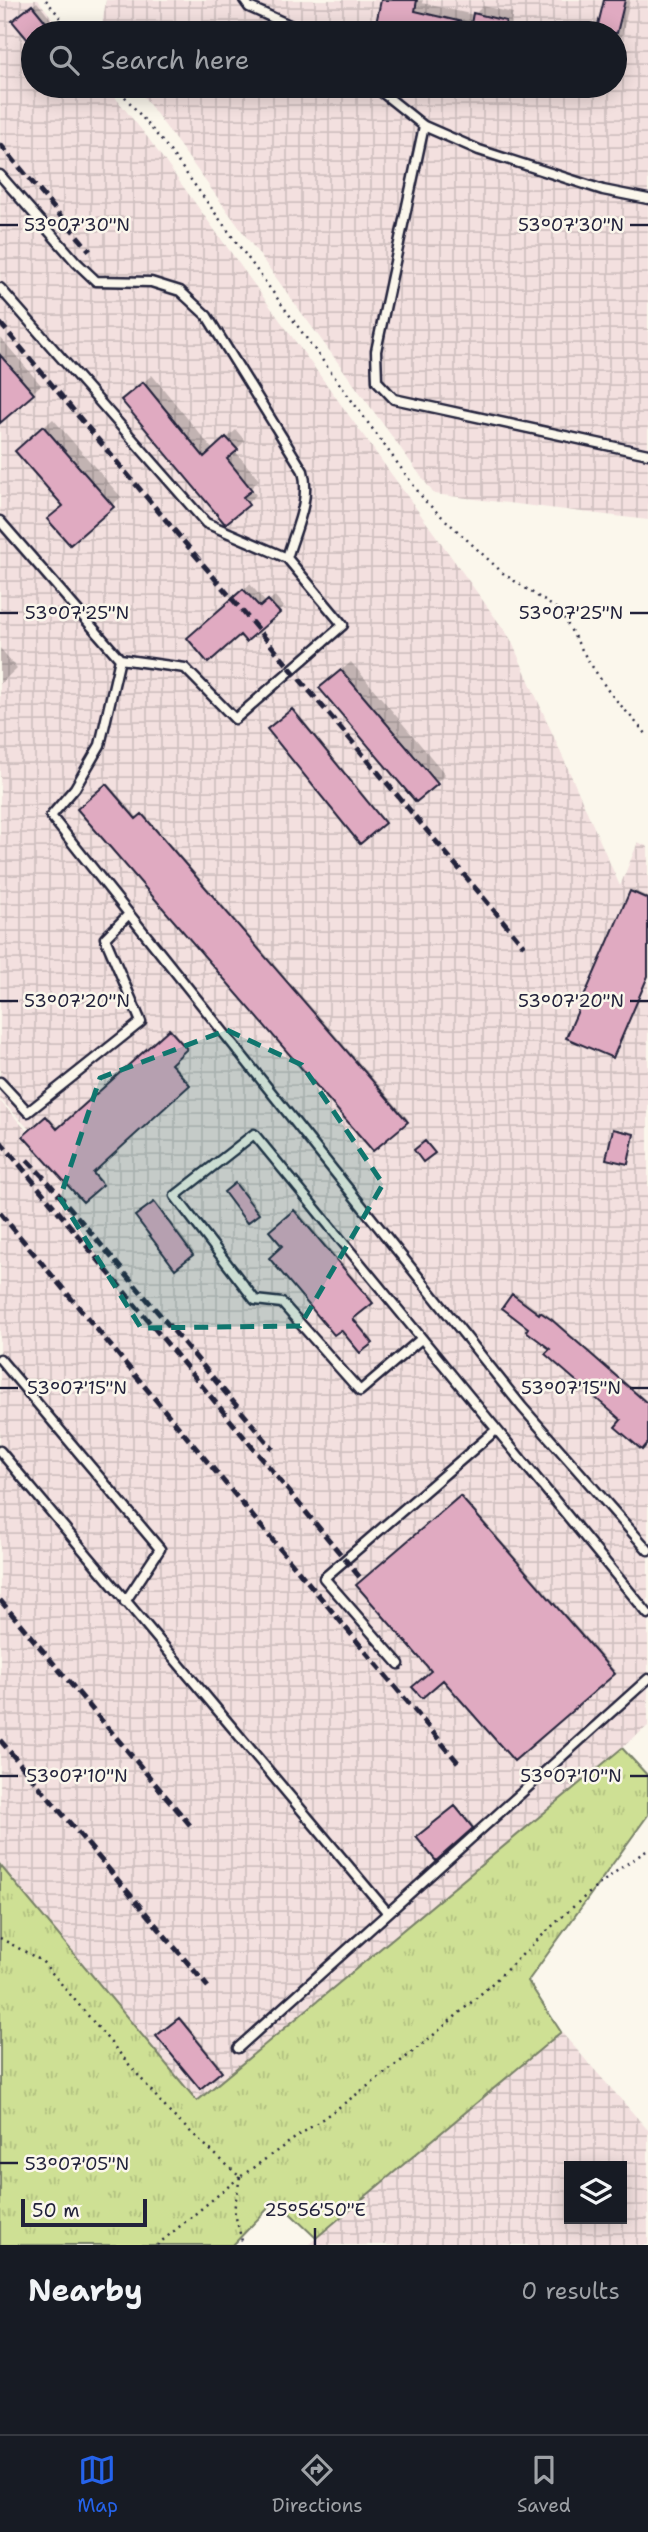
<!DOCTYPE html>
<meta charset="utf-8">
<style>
body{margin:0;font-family:"Shantell Sans",sans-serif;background:#20242c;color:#f1f3f6}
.controls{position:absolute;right:21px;bottom:21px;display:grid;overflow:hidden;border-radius:0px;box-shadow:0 4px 18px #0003}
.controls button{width:63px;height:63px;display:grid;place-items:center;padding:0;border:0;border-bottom:2px solid #363941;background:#171b24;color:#f1f3f6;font:35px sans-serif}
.scale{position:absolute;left:21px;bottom:18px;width:126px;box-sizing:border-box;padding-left:7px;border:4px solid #22223b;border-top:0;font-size:19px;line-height:24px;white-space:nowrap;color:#22223b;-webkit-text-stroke:5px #fbf7ec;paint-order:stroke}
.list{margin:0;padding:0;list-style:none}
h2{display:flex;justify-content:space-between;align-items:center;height:91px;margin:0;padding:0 28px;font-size:30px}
h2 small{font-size:23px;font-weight:400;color:#9ea1a6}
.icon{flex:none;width:38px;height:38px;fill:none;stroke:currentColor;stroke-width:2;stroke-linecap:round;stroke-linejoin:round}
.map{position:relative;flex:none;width:648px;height:2245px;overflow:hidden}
.search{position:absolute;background:#171b24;box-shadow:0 4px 18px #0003;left:21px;right:21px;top:21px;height:77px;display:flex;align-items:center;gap:18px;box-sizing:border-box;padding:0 24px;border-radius:38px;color:#9ea1a6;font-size:26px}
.sheet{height:189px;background:#171b24}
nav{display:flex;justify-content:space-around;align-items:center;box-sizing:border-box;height:98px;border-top:2px solid #363941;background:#171b24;font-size:19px;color:#9ea1a6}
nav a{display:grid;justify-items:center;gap:4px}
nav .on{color:#2563eb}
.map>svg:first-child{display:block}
</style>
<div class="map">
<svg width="648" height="2245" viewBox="0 0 648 2245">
<defs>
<pattern id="industrial-grid" width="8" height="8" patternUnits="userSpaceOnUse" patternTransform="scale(1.75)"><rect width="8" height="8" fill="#f3e0df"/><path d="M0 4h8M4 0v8" fill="none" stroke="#d0c0c0"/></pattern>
<pattern id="grass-tufts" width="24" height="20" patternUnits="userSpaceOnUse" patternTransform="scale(1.75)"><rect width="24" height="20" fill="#cee094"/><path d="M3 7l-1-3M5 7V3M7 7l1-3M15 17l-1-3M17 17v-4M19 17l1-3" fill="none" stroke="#b1c080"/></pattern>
</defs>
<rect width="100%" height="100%" fill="#fbf7ec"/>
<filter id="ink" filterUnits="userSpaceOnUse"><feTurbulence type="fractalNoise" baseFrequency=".0143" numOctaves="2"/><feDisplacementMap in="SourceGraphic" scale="14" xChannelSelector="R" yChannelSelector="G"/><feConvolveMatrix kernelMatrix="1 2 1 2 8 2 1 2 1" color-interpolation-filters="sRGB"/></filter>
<g filter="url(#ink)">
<path fill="url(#industrial-grid)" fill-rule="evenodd" d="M0,0H38L64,33H33V86H106L148,138L510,638L620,886L638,842L648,847V1726L197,2101L0,1864V1101L28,1132L30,1130L0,1099Z
M106,0H648V520L434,494L136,86H615V33H101Z
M561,2032L648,2130V2245H308ZM569,2166H622V2219H569Z"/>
<path fill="url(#grass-tufts)" stroke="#788168" stroke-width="2" d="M622,1748L648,1776V1815L528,1981L561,2032L316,2238L276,2200L233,2245H0V1865L197,2101Z"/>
<path fill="#0003" d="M383,0H423L422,3L474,15L483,6L513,13L510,26L539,33H376Z
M605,0H630L615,67V33H598Z
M37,2L62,33H33V44L15,21Z
M558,86H611L602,96Z
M0,337L41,385L0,421Z
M152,375L213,450L236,430L245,441L235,451L259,480L251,488L256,495L226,522L132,392Z
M53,419L121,497L70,543L65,505L26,443Z
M250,584L266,603L275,596L284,607L278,612L240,633L195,632Z
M0,648L17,668L0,684Z
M351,662L445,774L436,783L330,680Z
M294,709L385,821L360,841L269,729Z
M108,784L139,819L144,814L408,1119L373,1149L80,809Z
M633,890L648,897V975L631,892Z
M171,1029L187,1047L171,1061L190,1083L93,1171L103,1182L83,1200L26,1136L48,1116L60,1129Z
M616,1129L635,1133L629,1160L614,1130Z
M238,1182L260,1212L248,1221L226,1192Z
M156,1202L194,1252L175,1266L138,1216Z
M297,1210L373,1300L353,1317L373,1340L371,1342L341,1327L272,1231Z
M515,1293L541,1313L543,1311L553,1319L648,1402V1441L530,1327L504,1307Z
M462,1496L615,1671L514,1758L443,1677L433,1671L359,1585Z
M457,1806L473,1825L436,1859L419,1837Z
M181,2018L222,2068L200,2087L159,2036Z"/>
<path fill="#e0aac1" stroke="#22223b" stroke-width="2" d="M381,0H417L415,11L471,24L473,13L506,21L503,33H374Z
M604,0H625L617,33H596Z
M32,5L55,33H33V46L12,21Z
M0,355L34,394L0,423Z
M143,382L204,457L226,437L238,450L227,459L252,490L243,497L249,505L225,524L121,400Z
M43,426L114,507L70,545L47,519L63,506L15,451Z
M243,589L260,607L268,600L280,613L246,642L240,635L208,663L187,638Z
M341,670L438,784L416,802L319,688Z
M292,709L385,823L360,844L267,729Z
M106,784L136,819L142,814L408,1122L373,1151L77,809Z
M630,891L648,899V976L613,1058L566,1038Z
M169,1029L187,1049L171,1064L190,1085L93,1173L103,1185L83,1202L23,1136L46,1116L57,1129Z
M613,1129L634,1134L628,1164L606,1159Z
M425,1141L435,1153L423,1162L414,1150Z
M235,1183L259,1214L247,1223L224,1192Z
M154,1202L193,1255L175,1269L135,1216Z
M294,1210L373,1303L353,1319L373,1343L360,1353L341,1330L334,1335L269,1258L282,1246L269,1231Z
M512,1294L539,1314L540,1312L552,1320L648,1404V1443L642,1450L615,1427L621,1420L545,1354L550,1349L526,1331L528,1328L502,1308Z
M460,1496L615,1674L514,1761L443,1680L422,1698L412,1687L431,1671L356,1585Z
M455,1806L473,1828L436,1861L416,1837Z
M179,2018L222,2071L200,2089L156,2036Z"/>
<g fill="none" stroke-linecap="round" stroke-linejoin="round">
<defs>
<path id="lane" d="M244,0L249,7L307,33
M374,86L424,126L479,150L603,190L648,199
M424,126L376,351L377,381L394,399L648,454
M0,175L76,262L96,281L151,282L180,291L207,316L303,471C311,500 295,530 287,558
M0,288L206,523L287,558L343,625L235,719L185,668L120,659
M0,521L120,659L100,745L75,788L51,816L522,1407L648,1550
M0,1082L28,1112L141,1022L105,938L129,914
M421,1339L360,1391L282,1303L255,1300L175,1196L254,1134L648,1614
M0,1359L160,1549L125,1602
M0,1451L388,1913L238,2048
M399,1664L324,1578L496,1430
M388,1913L648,1679"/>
</defs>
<use href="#lane" stroke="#22223b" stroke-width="13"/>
<path stroke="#22223b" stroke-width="2.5" stroke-dasharray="2 5" stroke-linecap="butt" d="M46,0L73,33
M116,86L167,147L425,501L504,574L560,611L586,657L609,692L648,736
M0,1938L42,1961L170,2113L240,2177C317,2122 396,2070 466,2007C527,1954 579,1892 648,1850
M240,2177L234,2210L243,2245
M157,2245L240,2177"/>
<use href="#lane" stroke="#fbf7ec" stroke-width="8"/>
<path stroke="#22223b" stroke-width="5" stroke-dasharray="10 5" stroke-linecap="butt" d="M0,144L90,251
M0,323L524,946
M0,1141L362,1580
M27,1160L49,1183L273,1449
M0,1213L461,1766
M0,1600L190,1825
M0,1740L208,1987"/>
</g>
</g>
<path fill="#0f766e" fill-opacity="0.2" stroke="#0f766e" stroke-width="5" stroke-dasharray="14 9" stroke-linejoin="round" d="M227,1030L302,1065L383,1184L300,1326L141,1328L60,1198L100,1078Z"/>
<path fill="none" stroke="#22223b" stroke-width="2.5" d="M0,225H18M630,225H648M0,613H18M630,613H648M0,1001H18M630,1001H648M0,1388H18M630,1388H648M0,1776H18M630,1776H648M0,2163H18M315,2228V2245"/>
<g font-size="18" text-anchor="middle" fill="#22223b" stroke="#fbf7ec" stroke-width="5" stroke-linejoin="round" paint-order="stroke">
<text x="77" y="231">53°07'30"N</text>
<text x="571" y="231">53°07'30"N</text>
<text x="77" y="619">53°07'25"N</text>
<text x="571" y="619">53°07'25"N</text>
<text x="77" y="1007">53°07'20"N</text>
<text x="571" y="1007">53°07'20"N</text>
<text x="77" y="1394">53°07'15"N</text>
<text x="571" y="1394">53°07'15"N</text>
<text x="77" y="1782">53°07'10"N</text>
<text x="571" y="1782">53°07'10"N</text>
<text x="77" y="2170">53°07'05"N</text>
<text x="315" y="2216">25°56'50"E</text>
</g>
</svg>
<div class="controls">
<button><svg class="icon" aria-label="layers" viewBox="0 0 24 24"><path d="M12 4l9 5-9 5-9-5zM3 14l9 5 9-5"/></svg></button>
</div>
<div class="scale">50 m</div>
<div class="search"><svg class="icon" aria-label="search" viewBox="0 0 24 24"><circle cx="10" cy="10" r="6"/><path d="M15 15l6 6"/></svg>Search here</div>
</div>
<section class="sheet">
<h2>Nearby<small>0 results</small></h2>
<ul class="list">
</ul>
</section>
<nav>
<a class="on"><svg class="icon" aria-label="map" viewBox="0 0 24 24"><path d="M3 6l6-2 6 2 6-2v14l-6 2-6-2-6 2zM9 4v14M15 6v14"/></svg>Map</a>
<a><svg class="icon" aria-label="directions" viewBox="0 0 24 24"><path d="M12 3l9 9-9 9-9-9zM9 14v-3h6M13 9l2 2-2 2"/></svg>Directions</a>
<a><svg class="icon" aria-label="saved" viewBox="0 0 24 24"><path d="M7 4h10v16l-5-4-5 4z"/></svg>Saved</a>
</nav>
